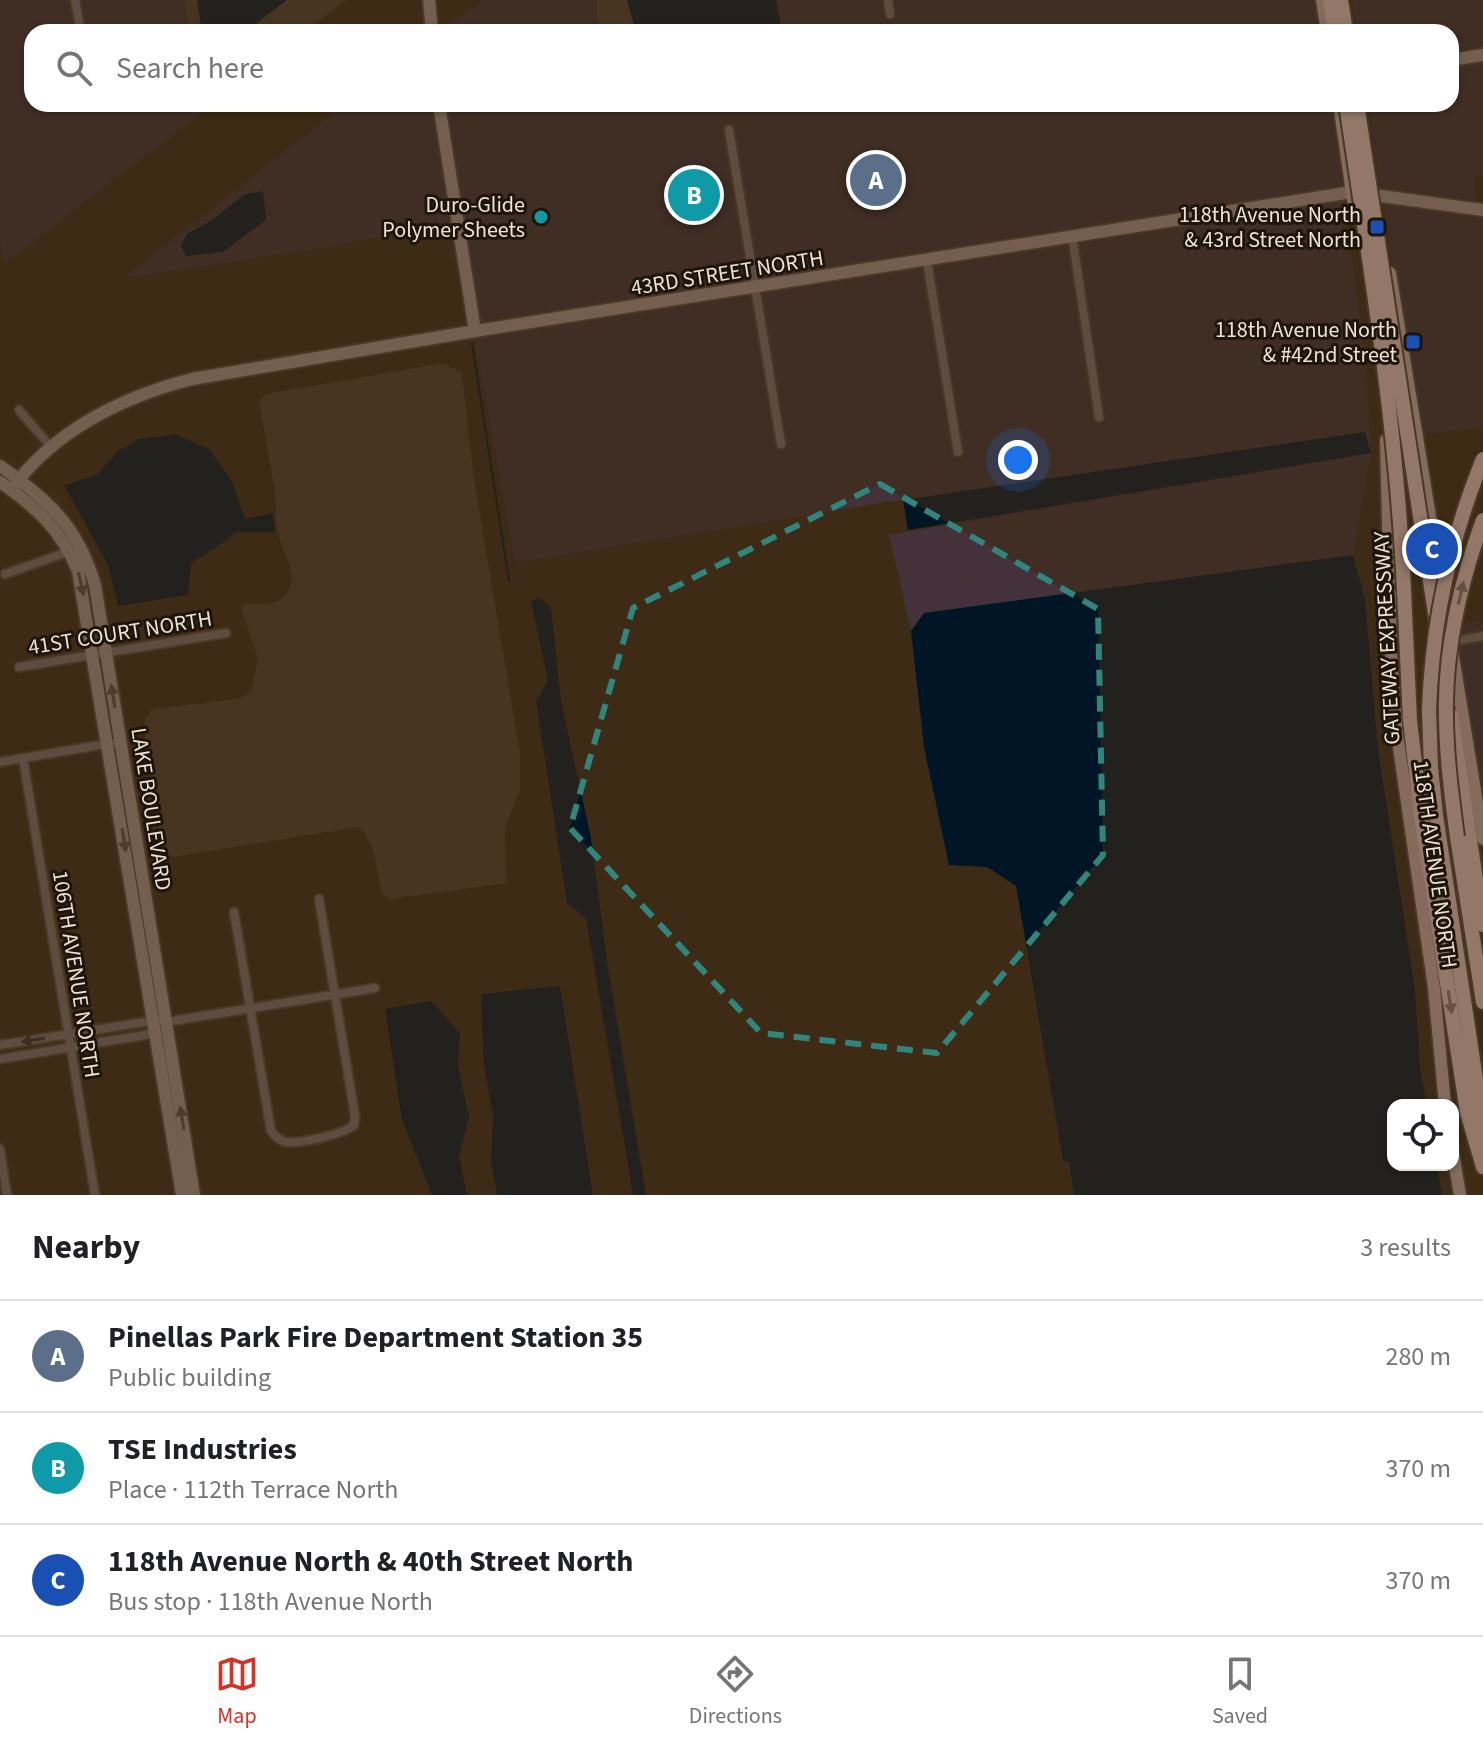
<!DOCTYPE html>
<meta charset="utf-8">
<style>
body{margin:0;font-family:"Source Sans 3",sans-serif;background:#f2f2f2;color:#202124}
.controls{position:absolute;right:24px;bottom:24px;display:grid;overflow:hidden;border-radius:16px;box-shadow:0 2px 6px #0004}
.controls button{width:72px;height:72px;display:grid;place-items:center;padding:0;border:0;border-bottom:2px solid #e0e0e0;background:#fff;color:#202124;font:40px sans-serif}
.you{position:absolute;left:1018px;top:460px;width:28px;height:28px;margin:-20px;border:6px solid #fff;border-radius:50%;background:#1a73e8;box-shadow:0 0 0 12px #1a73e833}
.badge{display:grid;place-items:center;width:52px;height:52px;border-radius:50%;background:#d93025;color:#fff;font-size:26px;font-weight:700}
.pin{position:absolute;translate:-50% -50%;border:4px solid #fff;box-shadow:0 2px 8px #0006}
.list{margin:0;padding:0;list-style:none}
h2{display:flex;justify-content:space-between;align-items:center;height:104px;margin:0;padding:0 32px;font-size:34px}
h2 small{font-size:26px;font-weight:400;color:#757577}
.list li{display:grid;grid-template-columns:52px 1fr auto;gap:24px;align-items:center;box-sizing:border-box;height:112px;padding:0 32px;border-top:2px solid #e0e0e0}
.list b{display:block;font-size:30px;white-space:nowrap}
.list p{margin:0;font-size:26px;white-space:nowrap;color:#757577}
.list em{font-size:26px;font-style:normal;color:#757577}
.icon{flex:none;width:44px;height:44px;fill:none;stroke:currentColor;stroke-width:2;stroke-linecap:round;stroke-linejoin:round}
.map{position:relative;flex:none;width:1483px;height:1195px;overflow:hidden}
.search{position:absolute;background:#fff;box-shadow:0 2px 6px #0004;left:24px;right:24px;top:24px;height:88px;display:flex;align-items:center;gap:20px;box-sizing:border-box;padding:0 28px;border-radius:24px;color:#757577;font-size:30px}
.sheet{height:440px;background:#fff}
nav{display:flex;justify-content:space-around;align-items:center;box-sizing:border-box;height:112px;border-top:2px solid #e0e0e0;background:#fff;font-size:22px;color:#757577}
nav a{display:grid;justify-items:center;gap:4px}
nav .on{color:#d93025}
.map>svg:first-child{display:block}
</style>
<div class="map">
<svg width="1483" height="1195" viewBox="0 0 1483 1195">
<rect width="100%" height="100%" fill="#3e2b15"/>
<path fill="#41313d" d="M1479,621L1483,632L1456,637L1458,624Z
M1483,640V811L1455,645Z"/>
<path fill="#443139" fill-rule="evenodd" d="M0,0H71L76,32H32V104H88L90,110L97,109V104H201L202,113L4,264L0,238Z
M80,0H184L189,32H85Z
M483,0H597V16L603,32H438Z
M776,0H884L887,18L895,16L893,0H1318L1322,32H782Z
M1352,0H1483V51L1451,56V32H1357Z
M1483,59V175L1473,177L1477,205L1381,194L1368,104H1451V64Z
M345,104H435L453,223L322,248L124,278ZM245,194L234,242L223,252L186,256L187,234L212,220Z
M443,104H1331L1343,190L759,283L732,125L724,127L750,284L478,327Z
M1344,198L1365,352L1371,453L1353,555L925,613L911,631L889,535L1370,453L1365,432L880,503L515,563L474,335L751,292L778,448L786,447L760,291L924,265L955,456L963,455L932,264L1068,240L1096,421L1104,420L1077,238Z
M1383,202L1483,214V427L1420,435Z"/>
<path fill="#52422f" d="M184,0H197L202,32H189Z
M287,0H346L305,32H245Z
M597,0H627L636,32H603L597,16Z
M444,363L462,374L474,480L520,753V790L505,827L506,883L390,899L383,894C376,874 376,838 358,827L173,857L168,855L162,848L145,743V718L153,709L237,699L251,692L258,659L242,611L243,604C257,604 280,607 288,591C298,572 284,554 279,537C275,524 277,507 275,493C271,463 264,432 259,401L266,394Z"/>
<path fill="#001627" d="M197,0H287L245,32H202Z
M627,0H776L782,32H636Z
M263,191L266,220L223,252L186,256L181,246L187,234L212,220L245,194Z
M1365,432L1371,453L908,530L903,500Z
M175,434L209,449L233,483L245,519L273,513L275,532H236C222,545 206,552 191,564L188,595L118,606L108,565L64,485L97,475L118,451L139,439Z
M1353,555L1365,599L1378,749L1415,990L1420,1068L1427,1105H1393V1165H1437L1442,1195H1074L1069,1163L1063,1160L1016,886L987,867L949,865L924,747L911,631L924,613Z
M540,598L551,607L561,701L591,838L608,968L646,1195H633L586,918L567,903L536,701L548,681L531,601Z
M560,986L593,1195H497L491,1162L493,1116L484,1065L481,994Z
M431,1001L460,1033L458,1066L469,1117L459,1157L467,1195H432L402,1120L385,1009Z"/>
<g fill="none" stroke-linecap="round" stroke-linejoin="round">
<path stroke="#001627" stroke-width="2" d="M472,343L509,581"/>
<defs>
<path id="street" d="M75,0L81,32
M888,0L890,14
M93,104V106
M729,130L781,444
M1072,235L1099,417
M927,261L958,452
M19,410L50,446
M5,574L73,550
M1450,642L1483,636
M19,667L226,633
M23,758L95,1195
M0,762L112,743
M234,912L271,1131C275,1136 280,1141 286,1142C299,1144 345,1134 354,1125L355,1116L319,899
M166,1022L375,988
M0,1045L157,1020
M0,1059L157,1033
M0,1149L7,1195"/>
<path id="secondary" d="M429,0L432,32
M1451,60L1483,55
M439,104L475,331
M0,466C48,500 78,526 95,585L194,1195
M0,482C37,508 60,528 78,571L182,1195
M11,490C53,431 122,397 192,379L475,331L1352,192L1483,210"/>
<path id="primary" d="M1322,0L1327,32
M1339,104L1353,200
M1390,273L1483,839
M1386,440L1391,654L1396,727L1434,988L1445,1105
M1453,1153L1460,1195"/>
<path id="highway" d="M1330,0L1335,32
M1341,0L1346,32
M1429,575L1445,676
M1404,591L1410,721L1422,822L1467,1112L1483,1167
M1429,710L1431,768L1436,815L1480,1106L1483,1147
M1451,716L1483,925
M1457,837L1483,1002"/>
</defs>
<use href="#street" stroke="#5a4834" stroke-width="12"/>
<use href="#secondary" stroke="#5a4834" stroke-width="16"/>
<use href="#primary" stroke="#5a4834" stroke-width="16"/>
<use href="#highway" stroke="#5a4834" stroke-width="18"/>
<use href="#street" stroke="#847472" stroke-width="8"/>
<use href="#secondary" stroke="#b49b98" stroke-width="12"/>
<use href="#primary" stroke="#d9b9b5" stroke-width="12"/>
<use href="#highway" stroke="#fbd4cf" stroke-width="14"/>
<defs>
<path id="highway-bridge" d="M1346,104C1370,266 1397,427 1404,591
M1357,104L1429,575
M1429,710C1432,622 1450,540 1483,459
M1457,837C1451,792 1445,746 1446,701C1447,639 1462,578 1483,520"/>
</defs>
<use href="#highway-bridge" stroke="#5a4834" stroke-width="18" stroke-linecap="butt"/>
<use href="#highway-bridge" stroke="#fbd4cf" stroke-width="14"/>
</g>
<defs><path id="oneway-solid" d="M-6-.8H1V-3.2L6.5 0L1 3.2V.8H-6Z" transform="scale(2)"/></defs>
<g fill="#62524b">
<use href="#oneway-solid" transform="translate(81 584) rotate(77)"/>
<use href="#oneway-solid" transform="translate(113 696) rotate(-99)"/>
<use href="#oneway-solid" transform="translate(124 840) rotate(81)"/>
<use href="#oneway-solid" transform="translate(182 1118) rotate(-99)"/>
</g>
<g fill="#987e77">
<use href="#oneway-solid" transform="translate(1461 593) rotate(-77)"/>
<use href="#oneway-solid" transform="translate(1450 1002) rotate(81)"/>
</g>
<use fill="#3d322b" href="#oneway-solid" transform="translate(33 1040) rotate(171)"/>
<path d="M0 0H1483V1195H0ZM880,484L1098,609L1103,855L937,1053L761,1033L570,828L633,608Z" fill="#3e2b15" fill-opacity=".55" fill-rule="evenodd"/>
<path fill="none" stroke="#30867d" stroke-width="6" stroke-dasharray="16 10" stroke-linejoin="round" d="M880,484L1098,609L1103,855L937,1053L761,1033L570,828L633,608Z"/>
<circle fill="#0f9aa8" stroke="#1e160c" stroke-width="3" cx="541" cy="217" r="8"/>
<g fill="#1a4fb4" stroke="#1e160c" stroke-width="3">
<rect x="1369" y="219" width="16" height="16" rx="4"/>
<rect x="1405" y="334" width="16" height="16" rx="4"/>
</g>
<g text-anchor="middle" stroke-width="6" stroke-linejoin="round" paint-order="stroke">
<g font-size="22" fill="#eee2d5" stroke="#1e160c" text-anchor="end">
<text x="525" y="212">Duro-Glide<tspan x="525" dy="25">Polymer Sheets</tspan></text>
<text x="1361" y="222">118th Avenue North<tspan x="1361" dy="25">&amp; 43rd Street North</tspan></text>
<text x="1397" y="337">118th Avenue North<tspan x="1397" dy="25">&amp; #42nd Street</tspan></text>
</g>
<g font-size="22" fill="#eee2d5" stroke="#1e160c">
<text transform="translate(727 272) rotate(-9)" y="8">43RD STREET NORTH</text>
<text transform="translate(120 632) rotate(-9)" y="8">41ST COURT NORTH</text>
<text transform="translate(1386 638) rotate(-93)" y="8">GATEWAY EXPRESSWAY</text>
<text transform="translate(152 809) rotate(81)" y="8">LAKE BOULEVARD</text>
<text transform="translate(1436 864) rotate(82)" y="8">118TH AVENUE NORTH</text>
<text transform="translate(77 974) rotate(81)" y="8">106TH AVENUE NORTH</text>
</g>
</g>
</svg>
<div class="controls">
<button><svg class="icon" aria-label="locate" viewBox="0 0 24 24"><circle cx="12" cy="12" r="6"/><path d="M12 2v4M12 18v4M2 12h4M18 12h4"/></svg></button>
</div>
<div class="you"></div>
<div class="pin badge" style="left:876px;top:180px;background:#5c6f8a">A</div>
<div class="pin badge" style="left:694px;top:195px;background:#0f9aa8">B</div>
<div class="pin badge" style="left:1432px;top:549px;background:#1a4fb4">C</div>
<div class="search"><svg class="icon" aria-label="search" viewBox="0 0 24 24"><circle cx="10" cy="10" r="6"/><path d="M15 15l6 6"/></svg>Search here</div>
</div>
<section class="sheet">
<h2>Nearby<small>3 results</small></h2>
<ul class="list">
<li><span class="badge" style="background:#5c6f8a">A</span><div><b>Pinellas Park Fire Department Station 35</b><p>Public building</p></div><em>280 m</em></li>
<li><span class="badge" style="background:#0f9aa8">B</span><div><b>TSE Industries</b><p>Place · 112th Terrace North</p></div><em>370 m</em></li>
<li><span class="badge" style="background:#1a4fb4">C</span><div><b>118th Avenue North &amp; 40th Street North</b><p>Bus stop · 118th Avenue North</p></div><em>370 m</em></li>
</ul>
</section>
<nav>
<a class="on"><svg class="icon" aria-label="map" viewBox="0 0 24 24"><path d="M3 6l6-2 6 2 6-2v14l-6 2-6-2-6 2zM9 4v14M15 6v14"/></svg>Map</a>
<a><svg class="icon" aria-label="directions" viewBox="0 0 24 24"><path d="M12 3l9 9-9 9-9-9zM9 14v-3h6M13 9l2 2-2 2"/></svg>Directions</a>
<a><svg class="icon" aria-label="saved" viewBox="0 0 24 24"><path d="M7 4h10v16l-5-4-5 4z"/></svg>Saved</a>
</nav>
